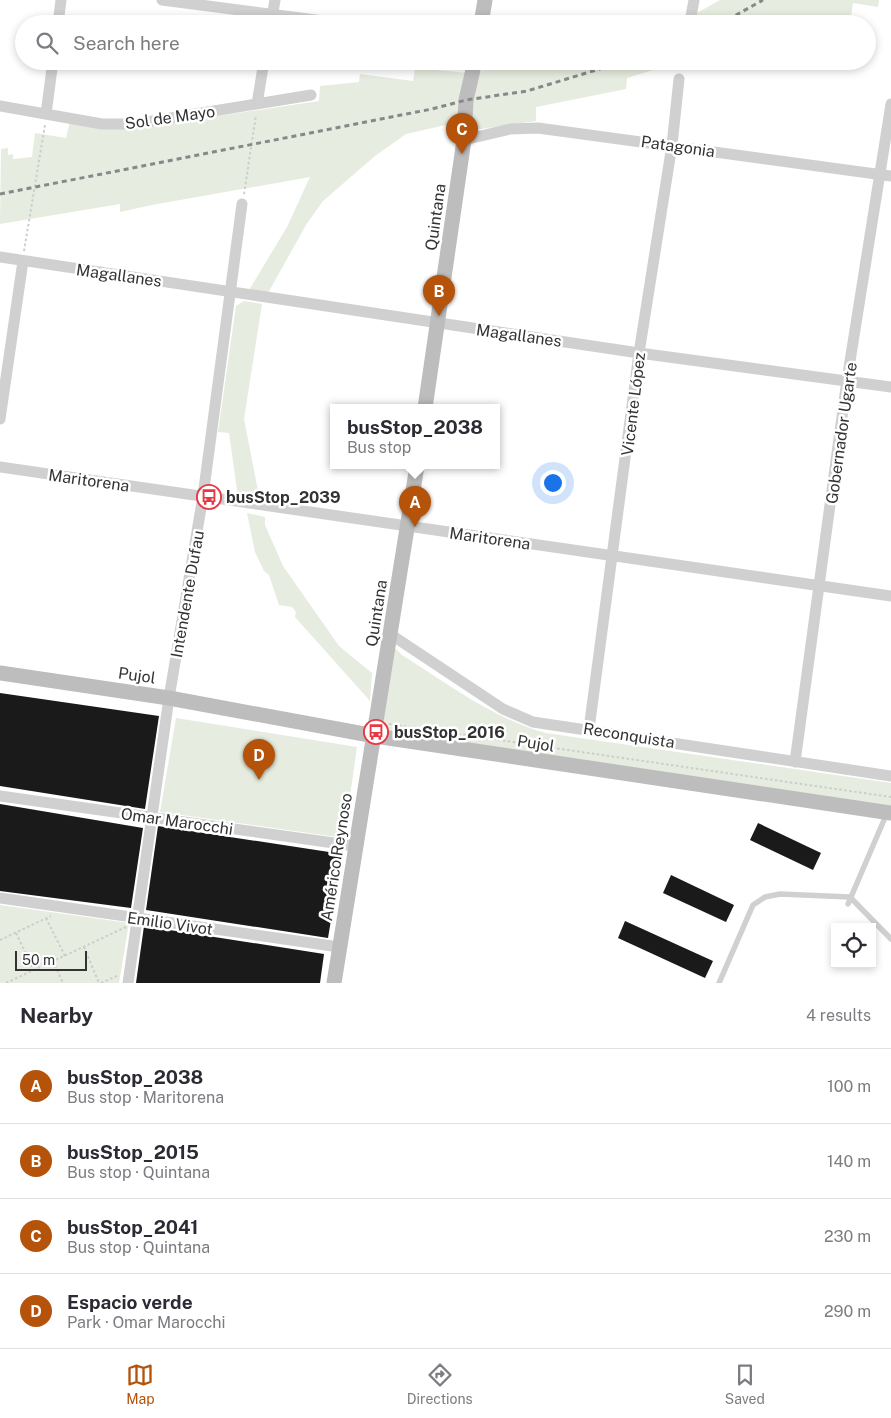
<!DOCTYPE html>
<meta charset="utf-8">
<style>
body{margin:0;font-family:"Public Sans",sans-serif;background:#f2f2f3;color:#2b2b33}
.controls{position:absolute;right:15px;bottom:15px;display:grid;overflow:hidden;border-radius:0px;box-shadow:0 2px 8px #0003}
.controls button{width:45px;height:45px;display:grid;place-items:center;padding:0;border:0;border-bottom:1px solid #e1e1e2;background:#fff;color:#2b2b33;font:25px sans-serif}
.scale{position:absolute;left:15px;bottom:12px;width:72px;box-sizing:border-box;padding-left:5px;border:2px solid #333;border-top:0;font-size:14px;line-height:18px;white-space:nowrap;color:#333;-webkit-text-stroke:4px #fff;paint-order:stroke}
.you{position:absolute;left:552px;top:482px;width:18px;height:18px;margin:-12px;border:4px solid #fff;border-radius:50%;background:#1a73e8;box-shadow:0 0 0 8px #1a73e833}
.badge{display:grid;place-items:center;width:32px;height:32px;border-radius:50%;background:#b45309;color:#fff;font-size:16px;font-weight:700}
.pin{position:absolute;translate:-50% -41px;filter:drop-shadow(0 1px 2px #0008)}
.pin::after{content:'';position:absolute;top:26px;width:18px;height:15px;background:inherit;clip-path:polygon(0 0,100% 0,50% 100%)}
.popup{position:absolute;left:330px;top:404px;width:170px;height:65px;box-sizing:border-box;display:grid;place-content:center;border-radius:0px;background:#fff;filter:drop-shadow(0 1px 4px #0005);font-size:16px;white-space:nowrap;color:#7c7c81}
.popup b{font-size:19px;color:#2b2b33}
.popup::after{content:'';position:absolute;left:50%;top:100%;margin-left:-10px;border:10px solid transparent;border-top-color:#fff}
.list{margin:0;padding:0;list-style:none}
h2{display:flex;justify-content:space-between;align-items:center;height:65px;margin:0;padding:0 20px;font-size:21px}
h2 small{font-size:16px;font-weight:400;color:#7c7c81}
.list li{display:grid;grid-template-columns:32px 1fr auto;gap:15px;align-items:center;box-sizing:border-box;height:75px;padding:0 20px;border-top:1px solid #e1e1e2}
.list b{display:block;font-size:19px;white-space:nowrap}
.list p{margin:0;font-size:16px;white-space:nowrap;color:#7c7c81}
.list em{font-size:16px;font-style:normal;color:#7c7c81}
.icon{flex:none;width:28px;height:28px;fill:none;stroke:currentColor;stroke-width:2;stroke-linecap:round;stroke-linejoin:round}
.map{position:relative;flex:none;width:891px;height:983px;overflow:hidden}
.search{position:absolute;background:#fff;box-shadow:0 2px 8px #0003;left:15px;right:15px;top:15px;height:55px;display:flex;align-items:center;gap:12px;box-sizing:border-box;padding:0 18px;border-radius:28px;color:#7c7c81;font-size:19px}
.sheet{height:365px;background:#fff}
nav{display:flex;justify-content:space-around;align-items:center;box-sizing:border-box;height:70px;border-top:1px solid #e1e1e2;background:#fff;font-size:14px;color:#7c7c81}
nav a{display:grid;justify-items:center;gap:2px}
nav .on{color:#b45309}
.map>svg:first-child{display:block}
</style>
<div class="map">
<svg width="891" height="983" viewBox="0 0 891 983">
<rect width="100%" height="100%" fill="#fff"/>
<path fill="#e6ecdf" d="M720,0H879L878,7L853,3L850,23L794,17L793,24H670L686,19Z
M528,61H682L627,78L626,89L536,107V121L481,129L470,127C470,107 470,88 481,71Z
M415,68L467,73L459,122L406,134L375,156L323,201L306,225L268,293L249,290L287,227L310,177L152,205L120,212V204L0,224L1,149L8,148V155L13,154V159L32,157L35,133L66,138L70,121L130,129L319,101L320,86L359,82L360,74L413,81Z
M244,301L262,304L244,419L260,501L238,497L229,433L218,432L236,306Z
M247,513L265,517V525L283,566L339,646L372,673L370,701L295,617L296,612L292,607L279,605L269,575L264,571L255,552Z
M392,645L402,655C448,684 494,719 546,733L891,783V807L383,732L380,726Z
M176,718L357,747L344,838L160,812Z
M0,905L129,923L119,983H0Z"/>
<path fill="#1a1a1a" d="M0,693L159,716L145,809L0,786Z
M0,804L143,828L131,908L0,891Z
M758,823L821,853L813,870L750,840Z
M158,826L342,854L328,938L146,910Z
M671,875L734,905L726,922L663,893Z
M625,921L713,961L705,978L618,938Z
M144,926L324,954L320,983H136Z"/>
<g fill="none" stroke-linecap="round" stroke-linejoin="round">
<path stroke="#cdcdcd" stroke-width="2" stroke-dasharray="2.5 2.5" stroke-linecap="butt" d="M680,69L682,61
M244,194L256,115
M24,251L45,125
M389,724L891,797
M46,918L65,956
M16,933L33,969
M0,940L51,916
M84,947L99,983
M53,961L63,983
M6,983L126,927
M101,983L119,975"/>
<path stroke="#d0d0d0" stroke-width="5.5" d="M848,904L887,813
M719,983L753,905L765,897L780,894L850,897L891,939"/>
<path stroke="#d0d0d0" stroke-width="11" d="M162,0L347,24
M690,22L694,0
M58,24L61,0
M271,24L275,0
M257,104L264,61
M0,106L102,124H134L311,95
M46,114L53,61
M464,140L510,129L538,128L891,176
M0,257L639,353L891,387
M0,419L23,261
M0,467L891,596
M390,634L503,709L533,722L891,776
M589,729L639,353L672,145L679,79
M795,762L847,380L891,104
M0,796L355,846
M0,898L339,947
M128,983L169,698L203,496L242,204"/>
<path stroke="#bdbdbd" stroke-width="15" d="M481,24L485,0
M425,408L464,140L466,100L475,61
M0,673L169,698L375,736L891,813
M334,983L417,466"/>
<path stroke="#888" stroke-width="3" stroke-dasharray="5 4" stroke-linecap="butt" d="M720,24L763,0
M0,194L432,109L466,100L527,91L626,61"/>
</g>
<defs>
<symbol id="bus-ring" viewBox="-11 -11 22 22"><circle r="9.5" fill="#fff" stroke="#e63946" stroke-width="1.5"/><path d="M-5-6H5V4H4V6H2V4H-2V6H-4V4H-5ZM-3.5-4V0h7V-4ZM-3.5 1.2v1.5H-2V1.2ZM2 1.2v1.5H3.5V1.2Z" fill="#e63946"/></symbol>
</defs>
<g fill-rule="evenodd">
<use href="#bus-ring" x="195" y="483" width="28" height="28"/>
<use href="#bus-ring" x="362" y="718" width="28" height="28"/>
</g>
<g text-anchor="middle" stroke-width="5" stroke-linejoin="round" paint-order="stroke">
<g font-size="16" fill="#333" stroke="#fff">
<text transform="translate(170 117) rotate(-8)" y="6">Sol de Mayo</text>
<text transform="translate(678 146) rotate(8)" y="6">Patagonia</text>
<text transform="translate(435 217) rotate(-82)" y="6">Quintana</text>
<text transform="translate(119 275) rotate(8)" y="6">Magallanes</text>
<text transform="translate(519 335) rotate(8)" y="6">Magallanes</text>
<text transform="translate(633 404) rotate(-83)" y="6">Vicente López</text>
<text transform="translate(841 433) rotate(-82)" y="6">Gobernador Ugarte</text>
<text transform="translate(89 480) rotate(8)" y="6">Maritorena</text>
<text transform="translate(490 538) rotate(8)" y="6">Maritorena</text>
<text transform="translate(187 594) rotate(-80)" y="6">Intendente Dufau</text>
<text transform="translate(376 613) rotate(-81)" y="6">Quintana</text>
<text transform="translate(137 675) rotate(8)" y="6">Pujol</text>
<text transform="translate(629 735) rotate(9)" y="6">Reconquista</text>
<text transform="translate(536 743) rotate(9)" y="6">Pujol</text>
<text transform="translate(177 821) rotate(8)" y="6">Omar Marocchi</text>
<text transform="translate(336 857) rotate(-81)" y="6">Américo Reynoso</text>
<text transform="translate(170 923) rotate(8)" y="6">Emilio Vivot</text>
</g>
<g font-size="16" font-weight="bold" fill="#333" stroke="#fff" text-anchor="start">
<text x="226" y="503">busStop_2039</text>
<text x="394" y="738">busStop_2016</text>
</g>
</g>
</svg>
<div class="controls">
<button><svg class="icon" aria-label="locate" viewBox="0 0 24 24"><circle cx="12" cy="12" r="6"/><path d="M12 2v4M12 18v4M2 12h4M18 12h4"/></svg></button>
</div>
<div class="scale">50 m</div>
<div class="you"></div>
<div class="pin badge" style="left:415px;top:527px">A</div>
<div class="popup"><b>busStop_2038</b>Bus stop</div>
<div class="pin badge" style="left:439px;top:316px">B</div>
<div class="pin badge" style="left:462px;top:154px">C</div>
<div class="pin badge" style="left:259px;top:780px">D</div>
<div class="search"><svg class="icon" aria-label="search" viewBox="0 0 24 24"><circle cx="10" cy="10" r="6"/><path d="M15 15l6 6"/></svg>Search here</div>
</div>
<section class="sheet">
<h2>Nearby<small>4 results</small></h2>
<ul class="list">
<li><span class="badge">A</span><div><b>busStop_2038</b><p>Bus stop · Maritorena</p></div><em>100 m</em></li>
<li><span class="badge">B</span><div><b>busStop_2015</b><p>Bus stop · Quintana</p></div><em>140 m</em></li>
<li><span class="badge">C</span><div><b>busStop_2041</b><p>Bus stop · Quintana</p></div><em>230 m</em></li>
<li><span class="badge">D</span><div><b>Espacio verde</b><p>Park · Omar Marocchi</p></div><em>290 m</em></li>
</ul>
</section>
<nav>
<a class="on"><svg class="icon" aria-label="map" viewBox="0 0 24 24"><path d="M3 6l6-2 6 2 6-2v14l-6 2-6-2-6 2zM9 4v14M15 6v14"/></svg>Map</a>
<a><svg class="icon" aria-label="directions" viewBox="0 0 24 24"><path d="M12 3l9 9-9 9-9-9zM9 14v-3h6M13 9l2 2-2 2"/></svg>Directions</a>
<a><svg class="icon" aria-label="saved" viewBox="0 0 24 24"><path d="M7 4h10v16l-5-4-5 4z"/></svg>Saved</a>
</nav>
